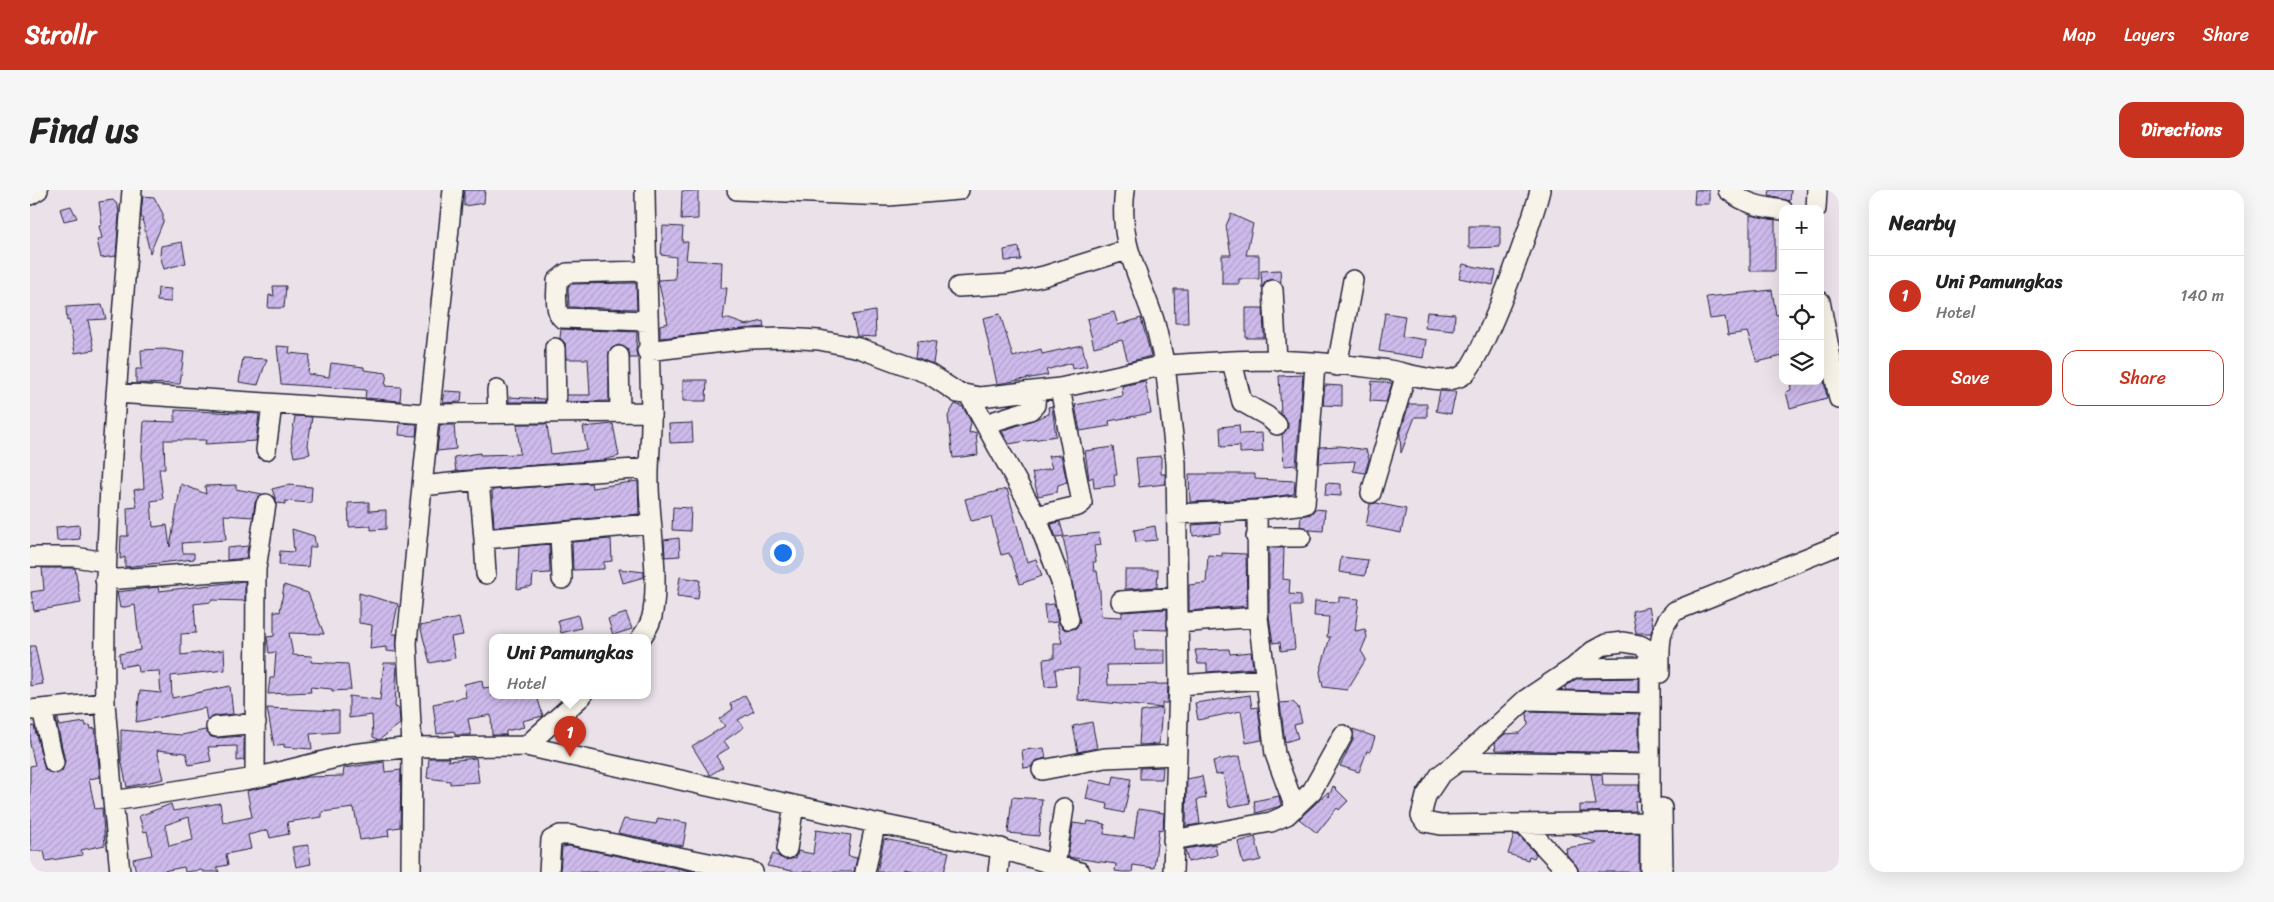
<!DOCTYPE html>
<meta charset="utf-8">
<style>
body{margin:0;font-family:Sriracha,sans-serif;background:#f6f6f6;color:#222}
.controls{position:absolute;right:15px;top:15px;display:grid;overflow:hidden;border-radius:10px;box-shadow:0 5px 20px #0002}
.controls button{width:45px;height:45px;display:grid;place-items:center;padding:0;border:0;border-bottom:1px solid #e0e0e0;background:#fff;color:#222;font:25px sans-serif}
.you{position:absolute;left:752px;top:362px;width:18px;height:18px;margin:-12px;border:4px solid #fff;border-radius:50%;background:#1a73e8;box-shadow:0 0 0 8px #1a73e833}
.badge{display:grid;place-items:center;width:32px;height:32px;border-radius:50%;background:#c8321e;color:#fff;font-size:16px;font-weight:700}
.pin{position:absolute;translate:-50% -41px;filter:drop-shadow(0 1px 2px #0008)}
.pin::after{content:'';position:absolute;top:26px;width:18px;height:15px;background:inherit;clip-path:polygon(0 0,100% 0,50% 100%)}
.popup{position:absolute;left:459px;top:444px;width:162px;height:65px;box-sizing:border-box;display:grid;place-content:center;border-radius:10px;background:#fff;filter:drop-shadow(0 1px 4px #0005);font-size:16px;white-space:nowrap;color:#767676}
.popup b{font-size:19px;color:#222}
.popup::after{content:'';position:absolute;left:50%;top:100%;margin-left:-10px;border:10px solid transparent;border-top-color:#fff}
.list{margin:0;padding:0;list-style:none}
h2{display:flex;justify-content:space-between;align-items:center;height:65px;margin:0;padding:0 20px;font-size:21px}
h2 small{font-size:16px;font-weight:400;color:#767676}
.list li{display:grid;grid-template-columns:32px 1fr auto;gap:15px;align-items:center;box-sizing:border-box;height:80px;padding:0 20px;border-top:1px solid #e0e0e0}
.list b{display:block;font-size:19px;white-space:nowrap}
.list p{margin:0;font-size:16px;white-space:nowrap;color:#767676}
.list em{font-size:16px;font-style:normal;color:#767676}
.actions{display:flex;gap:10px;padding:15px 20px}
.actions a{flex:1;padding:11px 0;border:1px solid #c8321e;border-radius:15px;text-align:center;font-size:18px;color:#c8321e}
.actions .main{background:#c8321e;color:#fff}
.icon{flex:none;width:28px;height:28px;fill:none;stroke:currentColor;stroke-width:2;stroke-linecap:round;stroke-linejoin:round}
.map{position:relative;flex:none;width:1809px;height:682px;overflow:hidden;border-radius:15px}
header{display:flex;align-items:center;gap:30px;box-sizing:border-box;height:70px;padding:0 25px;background:#c8321e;color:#fff}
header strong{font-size:24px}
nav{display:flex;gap:28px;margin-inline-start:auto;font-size:18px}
.intro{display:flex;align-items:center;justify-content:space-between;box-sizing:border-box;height:120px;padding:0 30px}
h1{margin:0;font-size:35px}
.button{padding:12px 22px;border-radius:15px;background:#c8321e;color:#fff;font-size:18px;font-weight:700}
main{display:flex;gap:30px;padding:0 30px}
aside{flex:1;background:#fff;border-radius:15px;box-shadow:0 5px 20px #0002}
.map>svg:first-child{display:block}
</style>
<header>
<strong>Strollr</strong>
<nav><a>Map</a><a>Layers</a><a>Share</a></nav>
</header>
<div class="intro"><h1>Find us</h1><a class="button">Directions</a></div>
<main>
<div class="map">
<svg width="1809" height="682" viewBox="0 0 1809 682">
<defs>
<pattern id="building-hatch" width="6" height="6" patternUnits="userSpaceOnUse" patternTransform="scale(1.25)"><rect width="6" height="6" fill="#cebbec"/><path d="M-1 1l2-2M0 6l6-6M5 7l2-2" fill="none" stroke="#b1a0cb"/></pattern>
</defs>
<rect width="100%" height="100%" fill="#ebe2e9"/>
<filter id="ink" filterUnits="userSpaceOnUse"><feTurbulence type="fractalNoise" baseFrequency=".02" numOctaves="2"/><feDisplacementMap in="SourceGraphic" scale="10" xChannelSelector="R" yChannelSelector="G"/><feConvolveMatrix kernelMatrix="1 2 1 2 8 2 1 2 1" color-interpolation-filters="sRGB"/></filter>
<g filter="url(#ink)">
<path fill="url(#building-hatch)" stroke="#22223b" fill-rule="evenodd" d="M434,0H455L454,13L434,16Z
M1665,0H1679V14H1664Z
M1740,0H1761L1760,11L1739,6Z
M652,1H668V29L651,30Z
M113,6L124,7L133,24V32L120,63L111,24Z
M83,10L88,15L89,25L86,66L71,68L67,50L72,48L69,36L72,35L69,12Z
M41,16L47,28L34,31L30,19Z
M1201,24L1223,34L1216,65H1229V89H1209V94H1192V65H1201L1196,36Z
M1720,25L1745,30V81H1720Z
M633,36L653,37L652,52H658L656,70L692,72L691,98H697L693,129H699L716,135L733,131L734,137L630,148V135L638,133L628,90L645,89L646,67L631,65Z
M1439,36H1470V57L1439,58Z
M152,52L156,73L134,79L130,65L131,56Z
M989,57L991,70L975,71L974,60Z
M1433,74L1466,81L1463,95L1429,88Z
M1250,80L1251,92L1242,89L1236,91L1232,98L1231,81Z
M606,93L607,119L539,117L538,97L541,94Z
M243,96H256L254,118H238L239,105L244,106Z
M128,98L141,99V112L127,111Z
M1144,99H1157L1158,133H1145Z
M1742,100L1746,125L1753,124V166L1727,172L1717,142L1698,145L1695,127L1680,129L1676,107Z
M72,115L76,129L58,130L64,160L45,163L39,130L37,131L36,117Z
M1216,118H1233L1234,148H1216Z
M845,121L846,147L827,146L822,125Z
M1084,122L1088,135L1111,128L1121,166L1098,172L1092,150L1064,157L1057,129Z
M1397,122L1425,124L1424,141L1395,138Z
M1355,123L1375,126L1372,146L1396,150L1393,168L1349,161Z
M970,124L983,167L1011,159L1012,164L1052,155L1057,176L1042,179L1041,173L1016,180L1018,185L967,194L953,128Z
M531,139L607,142L606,162L608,168H600L598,160L589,155L579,161V211L537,212V205H560L558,169H536L535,153L530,148Z
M888,150L906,152L903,174L886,167Z
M247,156L260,157L259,163L280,165L278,184L299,187L301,173L334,177V180L357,183L355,196L371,197L370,211L335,208L336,200L251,194Z
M134,159L154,162L150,194L106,193V179H112L111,160Z
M213,168L237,169L228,195L209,192Z
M1273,185L1266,275L1254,276L1252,245L1258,238V232L1251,224L1249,186Z
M653,190H677L676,211H653Z
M1115,191L1121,223L1079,231L1080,236L1050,241L1045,215L1093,206L1092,196Z
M1342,191L1362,193L1356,212L1340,211Z
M1760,191H1794L1797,208L1760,218L1756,202L1761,200Z
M1295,195L1312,196V216L1293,215Z
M415,201L432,202L431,212L413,213Z
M1410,201L1426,202L1421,224L1406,221Z
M479,207L515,209V212H479Z
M925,214L933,217L941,232L939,243L946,242L948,265L923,268L918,226Z
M1379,214H1397V227H1385L1371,263L1370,244Z
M1022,216L1026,246L979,254L972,241L1019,224L1018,217Z
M145,220L229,224L226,251L175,254L176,250H134L135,279H129L133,309L121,311L123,337L137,335L140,357L151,294L176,304L175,296L206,295V299L232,304L225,312L223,327L194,325L196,350L152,353L153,363H164V369L95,377V367L90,369L91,346H98L97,318L107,317L104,300L114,298L112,265L114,231L145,232Z
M265,226L282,227L278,255L280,264L264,267L261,252Z
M370,233L387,234L386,246L369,245Z
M662,233L663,252L640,253L639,234Z
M487,234H517L521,264L557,260L553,237L583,234L589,266L573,270L426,281L424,267L450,263V265L490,264Z
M410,235H424L426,259L407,261Z
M1209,235L1210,244L1232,243L1233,262L1210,263V256L1191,257L1190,237Z
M1310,256L1336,260L1339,269L1335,283L1323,281L1325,271L1289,273L1290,257Z
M1083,257L1087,285H1084L1085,296L1064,298L1063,287L1059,289L1055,261Z
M1031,265L1037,292L1028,295L1027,302L1008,306L1002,283L1022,278L1018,266Z
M1131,266V284H1135V294L1109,297L1106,268Z
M1159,284H1225V289L1265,291L1264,304L1226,309L1160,312Z
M608,291L609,324L464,337L462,300L561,293L562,298Z
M1296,293L1311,294V306L1295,305Z
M258,295L282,297L281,313L255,311V314L247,313L242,299Z
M977,299L997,372L1006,369L1012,386L990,394L979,363L971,365L961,327L941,331L935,309Z
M339,312V321L356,320V339L341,340V336L319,337L318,313Z
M1346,313L1376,319L1371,343L1336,336L1340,314Z
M643,317L661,318L660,341L642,340Z
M1285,319L1295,320L1293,341L1280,340L1270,336L1271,326L1281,324Z
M1030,332L1034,346L1026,347L1021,334Z
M1190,333L1191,343L1163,346L1162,335Z
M49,335L50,349L27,351L26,337Z
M1125,336L1127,350L1106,352L1104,340Z
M262,339L284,346L286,357H280L278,377L249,375L250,361L264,362Z
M1069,343L1071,355L1064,356L1066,372H1063L1064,381H1067L1070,401L1071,426L1092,427V422L1137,419V440L1104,439L1105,460H1135V474L1077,475L1078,495L1138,494L1137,513H1132V518L1048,510L1049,478L1025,479L1027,496L1015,497L1013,469L1024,468V453H1032L1027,432L1016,433L1014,415L1024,414L1028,432L1035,440L1046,438L1050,432L1033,347Z
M649,348L650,366L635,367L634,350Z
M581,349L582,371L574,372V379L543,380L542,352Z
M519,354L520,383L503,384L502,396L487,399L489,357Z
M218,356L216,368L197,370V358Z
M1239,358H1254L1253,389L1260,390L1259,404L1271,405V416H1261L1265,459L1251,461L1250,452L1243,453L1239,426Z
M1192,363L1216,364L1217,416L1159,421V395L1176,393L1178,365L1192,366Z
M1311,367L1338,370L1335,386L1309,382Z
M12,378H45L51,413L4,421L1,402L14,400Z
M589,379L614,382V387L593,393Z
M1095,380H1128L1127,397L1095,399Z
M650,387L670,390L668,409L647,406Z
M215,391V411L181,410V412L164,414L166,443L151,444V465L194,460L195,480L141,486L142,508L200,496L203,524L184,526L177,531L175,518L106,532L110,501L131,503L129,481L108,482L107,474L91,477L89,464L110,460L105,415L90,418L87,402L128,397L129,401Z
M254,395L278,403L294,444L259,443L263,465L282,466L281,472L318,474L321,500L302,501V499L280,497L281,502L238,504L240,488H244L246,462L239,463L237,447L244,446V421L250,422Z
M329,403L368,414L362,444H367L366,462L356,461V457L340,459L342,435L329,433Z
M1309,407L1329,409L1325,441L1335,439L1337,447L1331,461L1336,469L1317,500L1293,497L1290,482L1300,447H1297L1299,427L1284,426L1285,411L1309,412Z
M1619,417L1623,435L1621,443H1606L1602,421Z
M596,423L602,439L583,445L578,429Z
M548,425L551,438L531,443L528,430Z
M429,428L433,445L421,447L425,468L400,473L390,436Z
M0,456H5L13,494L0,496Z
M1199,459L1200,464L1221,462L1223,478L1177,482V474H1168L1165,460Z
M354,473H367L365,517L369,518L370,534L349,550L343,547L342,525L319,528V506L350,510Z
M1609,488V502L1535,500V497L1546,489Z
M452,490L453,498L462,497V506H507L513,526L492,531L494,537L476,541V545H462L461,525L438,529L441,545H425L424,541L407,544L403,514L436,507L434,494Z
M715,505L724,521L708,530L714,537L694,551L699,558L686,566L693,577L680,585L662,556L695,536L689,529L703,519L700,514Z
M1220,505L1222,518L1228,517L1232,550L1216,553L1211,521L1168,530L1165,513Z
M1263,512L1268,517L1272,533L1264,535L1268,548L1255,552L1250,513Z
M237,518L309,521V542L280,544L282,559L254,557V554L244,556Z
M1132,518L1129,554L1109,555L1111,522Z
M1499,521L1609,524V563L1466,560L1465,553L1475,544L1490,543L1498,535L1497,523Z
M26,529H28L29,536L55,532L56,536L60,535L61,539L65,538L70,587L59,589L65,619L72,618L75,655L51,660L52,665L16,671L14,661H0V576L5,575L0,554V537L4,536L15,580L27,584L32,581L35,571Z
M1062,532L1067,558L1048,562L1043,536Z
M1323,539L1345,547L1340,562L1337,561L1329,582L1310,576L1323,550Z
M91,540L152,545L175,540L181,547L187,548L214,546V570L207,571V556L178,557L181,571L159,575L156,563L127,560L134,589L97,597L91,569Z
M1014,558L1016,568L1005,571L1001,577L994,578L992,560Z
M1210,566L1220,613L1199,617L1193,584L1186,585L1183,571Z
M399,568H419L418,571L446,568L449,592L420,594V591L397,588Z
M354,572L355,582L371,580L370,637L358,639L359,646L330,650L324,618L292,622V627L257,632L259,644L240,648L238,640L218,645L221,659L196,664L198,675L187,677L189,682H173L172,680L155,682L154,677L128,682H106L103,669L122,665L117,641L114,642L109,626L141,614L143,621L190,613L193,633L222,627L217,601L277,587L313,586L314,578ZM159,627L163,650L139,656L135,635Z
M1133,577L1132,589H1110V578Z
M1561,584H1572L1573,595H1609V611H1605L1606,621L1550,622V615H1566Z
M1084,586L1101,589L1094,623L1077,619L1078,614L1056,609L1060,590L1082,595Z
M1172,586L1176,608L1167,610L1170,634L1156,636L1157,589Z
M1303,596L1318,611L1309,620L1307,618L1287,643L1269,629L1298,602L1299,607Z
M1249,606L1251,616L1226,623L1224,611Z
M982,607L1012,609L1009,646L978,643Z
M1108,619L1134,623L1133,640L1129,639L1124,678L1103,675L1102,682H1092L1085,681L1086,674L1038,667L1043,633L1057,635L1058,631L1075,634L1074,644L1104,648Z
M628,628L657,633L653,656L588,643L594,629L626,634Z
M786,640L821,645L818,666L827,668L824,682H767L737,676L743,664L756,670L766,668L768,661L783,664Z
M1609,643V682H1549L1546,675L1537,665L1536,658L1567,653L1542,644Z
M1484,645H1488L1506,664L1504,668L1499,666L1498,670L1478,664Z
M1225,647L1231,670L1213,674L1208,652Z
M854,649L919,662L914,682H889L874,679L873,682H847Z
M1185,654L1187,665L1158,672L1155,659Z
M278,655L281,674L266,677L262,657Z
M539,656L666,682H530L532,657Z"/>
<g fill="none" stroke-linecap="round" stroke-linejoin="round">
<defs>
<path id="minor" d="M423,0L392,296L449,290L619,278
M707,0L858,6L929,0
M1698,0C1715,14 1731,17 1753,20
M0,5L8,0
M1786,19L1787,0
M616,81L537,83L527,91C527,102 524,121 532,128L617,131
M928,97L978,94L1014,86L1097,60
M1243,100L1247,171
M1790,111L1809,209
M525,158L526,223
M617,161L719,149L753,148L789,150L829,158L899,184L928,203L950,207L1030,198L1135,175C1131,160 1128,144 1124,130C1108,82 1088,53 1095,0
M589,166L590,222
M1202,172L1212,212L1237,226L1247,235
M1307,176L1323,90
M467,200L468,223
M86,203L399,224L621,222
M940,207L1006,326L1048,316L1052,313L1030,198
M955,234L1000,220L1005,215L1006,201
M236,260L242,215
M449,290L454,349L620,334
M1341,303L1376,184
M1227,320L1228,427L1245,564L1265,618
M1147,324L1227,320L1275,314L1285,174
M1006,326L1031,392L1039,429
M530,343L532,389
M1226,347H1271
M454,349L456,384
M0,367H45L76,372
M75,390L226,379L236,314
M1091,411L1147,407
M1147,433L1228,427
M611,448C617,440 622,432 623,421C629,386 620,334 619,296C618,271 622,245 621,220C619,147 616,74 615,0
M1543,478L1620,477
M1630,483C1630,460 1627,438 1645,421L1809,355
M1149,495L1234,489
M1495,510L1618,513
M75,513C72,342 89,171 102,0
M12,519L24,573
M0,520L75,513L83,611L225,588L322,564L382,557L496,556L845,633L968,658L1050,682
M186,537L226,533
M496,556L552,506
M1429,571L1620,574
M1012,580L1075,568L1146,565
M225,588L226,379
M83,611L90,682
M1632,618L1633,682
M1619,632L1411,635L1395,632L1391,626L1396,606L1410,585L1429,571L1495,510L1543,478L1563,461L1576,454L1593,452L1610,455L1617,459L1620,477V682
M1494,635L1538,682
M1143,650L1241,632L1257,625L1282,601L1313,545
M757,659L764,615
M381,682L382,557L377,453L392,296
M519,682L521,650L530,645H540L723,682
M835,682L843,645
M968,682L971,658
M1024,682L1034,618
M1143,682L1149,495L1146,273L1135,175C1170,173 1206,170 1241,170C1280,171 1321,175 1359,180C1378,183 1415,197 1433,185C1452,173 1504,28 1510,0"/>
</defs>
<use href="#minor" stroke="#22223b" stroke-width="22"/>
<use href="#minor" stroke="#f7f3e8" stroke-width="19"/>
</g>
</g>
</svg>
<div class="controls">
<button>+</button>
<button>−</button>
<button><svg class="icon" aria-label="locate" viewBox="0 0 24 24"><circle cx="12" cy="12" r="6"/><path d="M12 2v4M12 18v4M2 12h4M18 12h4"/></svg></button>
<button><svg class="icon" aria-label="layers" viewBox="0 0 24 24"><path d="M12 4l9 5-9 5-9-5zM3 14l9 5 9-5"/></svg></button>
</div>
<div class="you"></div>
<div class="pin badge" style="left:540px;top:567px">1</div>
<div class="popup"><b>Uni Pamungkas</b>Hotel</div>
</div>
<aside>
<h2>Nearby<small></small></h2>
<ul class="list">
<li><span class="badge">1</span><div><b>Uni Pamungkas</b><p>Hotel</p></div><em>140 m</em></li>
</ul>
<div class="actions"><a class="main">Save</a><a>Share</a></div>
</aside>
</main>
